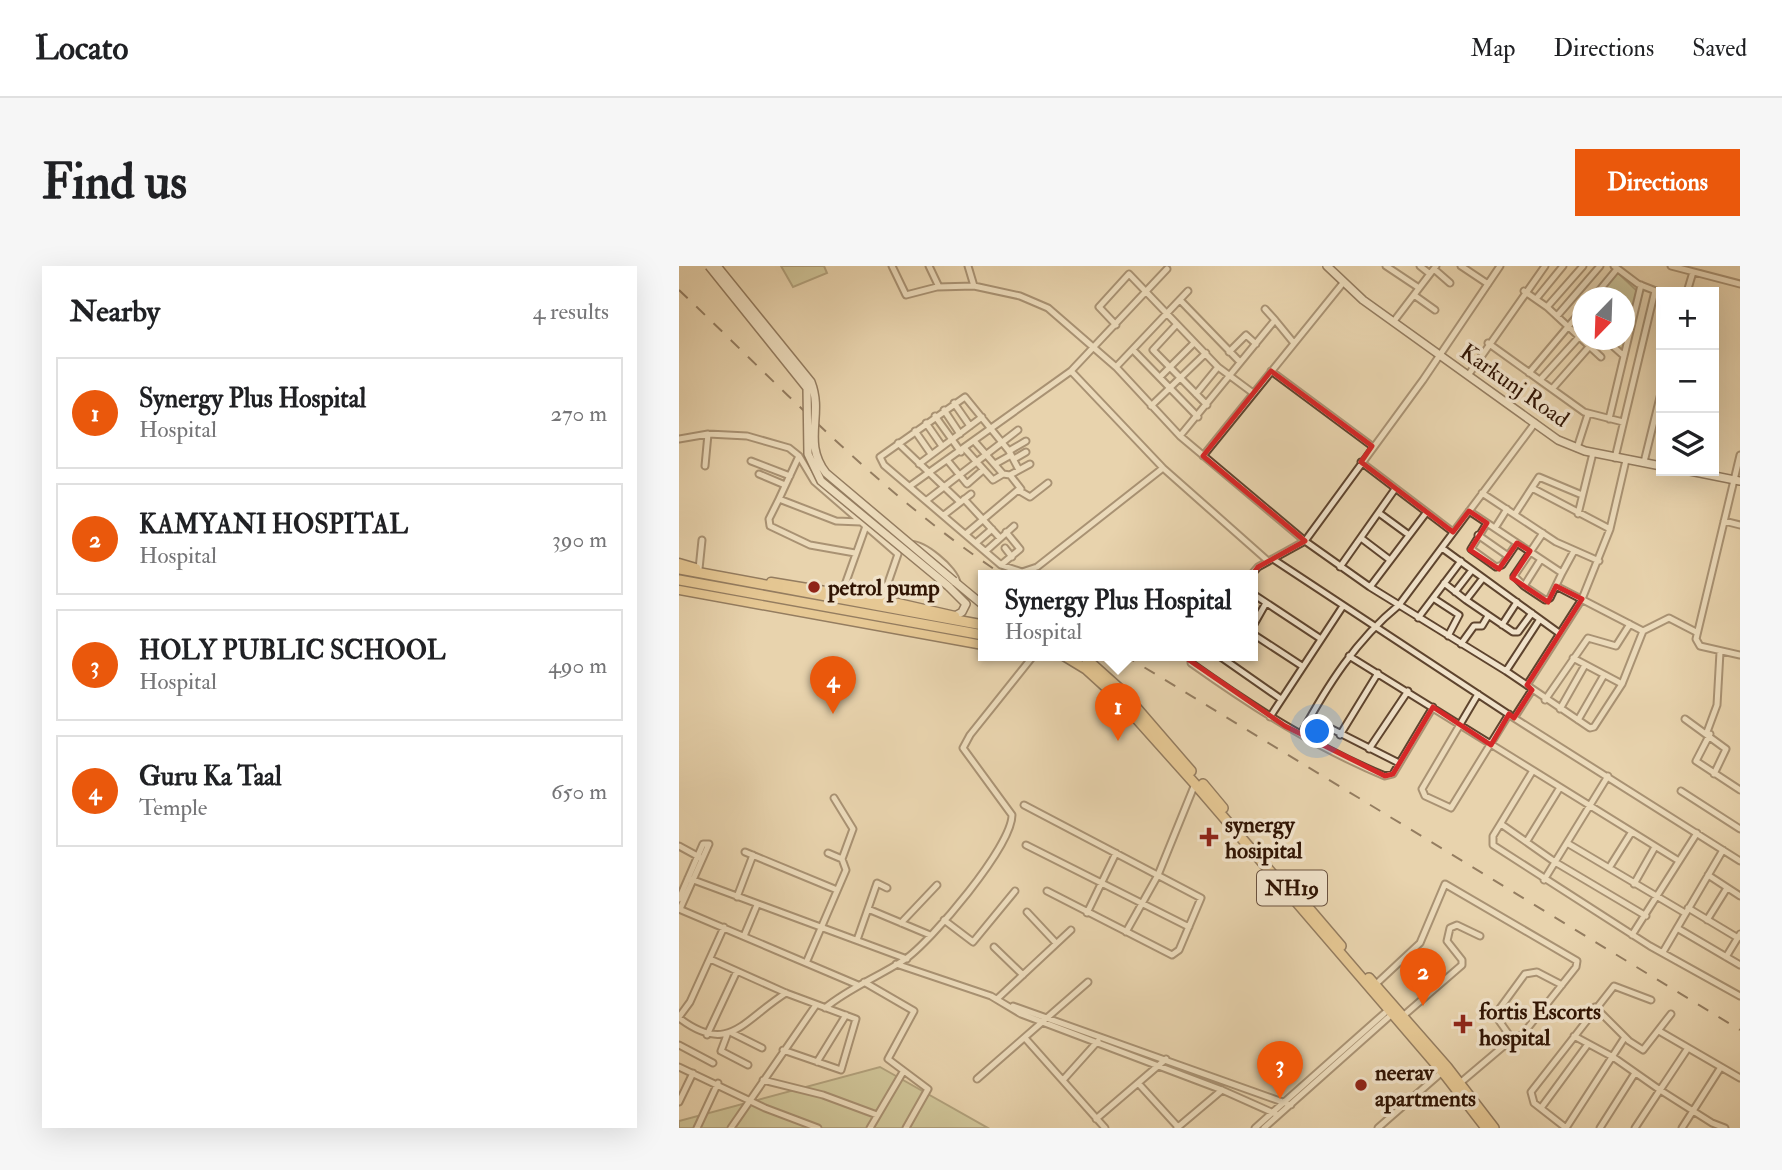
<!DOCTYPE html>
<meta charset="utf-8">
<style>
body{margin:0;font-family:"IM FELL Double Pica",serif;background:#f6f6f6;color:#202124}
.controls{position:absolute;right:21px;top:21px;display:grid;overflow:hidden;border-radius:0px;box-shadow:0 7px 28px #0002}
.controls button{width:63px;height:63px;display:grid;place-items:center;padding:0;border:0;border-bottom:2px solid #e0e0e0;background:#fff;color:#202124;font:35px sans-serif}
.compass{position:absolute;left:893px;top:21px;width:63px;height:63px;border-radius:50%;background:#fff;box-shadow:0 7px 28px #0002;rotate:203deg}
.you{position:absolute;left:639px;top:466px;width:24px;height:24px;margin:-18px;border:5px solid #fff;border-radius:50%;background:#1a73e8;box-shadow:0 0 0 10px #1a73e833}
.badge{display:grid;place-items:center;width:46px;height:46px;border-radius:50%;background:#ea580c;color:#fff;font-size:23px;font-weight:700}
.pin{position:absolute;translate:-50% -58px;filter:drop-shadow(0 2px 4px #0008)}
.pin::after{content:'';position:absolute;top:37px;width:24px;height:21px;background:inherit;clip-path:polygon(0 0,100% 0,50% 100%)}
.popup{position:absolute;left:299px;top:304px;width:280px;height:91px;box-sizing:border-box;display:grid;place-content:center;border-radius:0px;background:#fff;filter:drop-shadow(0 2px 5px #0005);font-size:23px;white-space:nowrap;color:#757577}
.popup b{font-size:26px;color:#202124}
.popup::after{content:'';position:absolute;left:50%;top:100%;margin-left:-14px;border:14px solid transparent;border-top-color:#fff}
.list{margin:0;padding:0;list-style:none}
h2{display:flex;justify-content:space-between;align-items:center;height:91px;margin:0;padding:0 28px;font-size:30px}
h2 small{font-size:23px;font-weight:400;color:#757577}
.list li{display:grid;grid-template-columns:46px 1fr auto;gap:21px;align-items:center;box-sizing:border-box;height:112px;margin:0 14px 14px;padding:0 14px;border:2px solid #e0e0e0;border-radius:0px}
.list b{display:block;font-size:26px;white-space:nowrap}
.list p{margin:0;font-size:23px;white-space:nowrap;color:#757577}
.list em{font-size:23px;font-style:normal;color:#757577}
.icon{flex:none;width:38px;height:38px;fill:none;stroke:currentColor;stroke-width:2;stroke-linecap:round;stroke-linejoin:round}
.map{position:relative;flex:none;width:1061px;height:862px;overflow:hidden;border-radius:0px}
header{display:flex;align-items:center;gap:42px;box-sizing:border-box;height:98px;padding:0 35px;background:#fff;border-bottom:2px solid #e0e0e0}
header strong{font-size:33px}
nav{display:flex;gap:38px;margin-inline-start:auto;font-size:24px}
.intro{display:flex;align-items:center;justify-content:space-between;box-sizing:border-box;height:168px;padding:0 42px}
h1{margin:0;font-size:49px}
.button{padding:18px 32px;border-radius:0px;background:#ea580c;color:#fff;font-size:24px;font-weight:700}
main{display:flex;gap:42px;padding:0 42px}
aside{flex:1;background:#fff;border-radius:0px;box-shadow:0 7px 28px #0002}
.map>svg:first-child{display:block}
</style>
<header>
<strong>Locato</strong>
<nav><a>Map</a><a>Directions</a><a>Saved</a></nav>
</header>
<div class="intro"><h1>Find us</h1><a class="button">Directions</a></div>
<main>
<aside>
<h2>Nearby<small>4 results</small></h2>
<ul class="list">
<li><span class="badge">1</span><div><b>Synergy Plus Hospital</b><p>Hospital</p></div><em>270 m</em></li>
<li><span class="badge">2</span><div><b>KAMYANI HOSPITAL</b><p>Hospital</p></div><em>390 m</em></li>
<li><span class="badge">3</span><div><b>HOLY PUBLIC SCHOOL</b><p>Hospital</p></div><em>490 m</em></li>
<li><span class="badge">4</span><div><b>Guru Ka Taal</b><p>Temple</p></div><em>650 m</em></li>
</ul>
</aside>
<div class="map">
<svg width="1061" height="862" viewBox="0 0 1061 862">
<rect width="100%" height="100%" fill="#e8d3ad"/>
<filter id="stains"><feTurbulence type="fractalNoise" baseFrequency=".00286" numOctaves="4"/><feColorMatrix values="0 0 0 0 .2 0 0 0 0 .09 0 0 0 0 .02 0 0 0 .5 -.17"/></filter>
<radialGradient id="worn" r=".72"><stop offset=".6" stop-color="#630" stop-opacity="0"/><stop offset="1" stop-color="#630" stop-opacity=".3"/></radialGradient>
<path fill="#b9bb87" stroke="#746845" stroke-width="2" d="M102,0H145L148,7L114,21Z
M938,6L958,25L943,85L929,74H946V32H915Z
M201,801L309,862H0V855Z"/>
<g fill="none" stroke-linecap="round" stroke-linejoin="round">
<defs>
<path id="street" d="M213,0L227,29L258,21L295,20L341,30L369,42L437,101L501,170L626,275L691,321L827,405L911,462L915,461L943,418L964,365L990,352L1017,366
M250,0L260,21
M289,0L295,20
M707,0L740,22
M741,0L751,8
M782,0L809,18
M935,0L959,18L982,27
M992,0L1061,18
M755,3L771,17
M845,25L868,41L922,91
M1008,26L1014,6
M735,29L756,44
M914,32L938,3
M857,33L884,0
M501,34L561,96
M868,41L904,0
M586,43L596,54
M878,50L921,0
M715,55L757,0
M498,58L474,84L528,139
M437,59L420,41L450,8L539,101L574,127
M927,74L945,90
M809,77L905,146L944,156
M454,84L519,151
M550,86L567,69L577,78
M437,101L509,25
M392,105L484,202L589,295
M592,105L693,180
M850,107L904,43
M790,108L866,0
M481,111L515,77
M861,114L900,71
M873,123L910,81
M517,128L539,101
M275,137L291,160
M472,140L527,87
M265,144L281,168
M256,150L282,186
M930,153L962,19
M247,157L263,180
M236,165L252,188
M501,170L596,54L614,76
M0,173L29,168L68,170L110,182L120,190L135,215L219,288L202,337
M296,176L324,208
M219,177L281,236
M898,182L909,148
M286,183L314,214L324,208L331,209L351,198
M330,185L347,175
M1061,189L1017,373L1021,380L1061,389
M120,190L100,233L157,255L182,256
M524,190L664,17
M936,192L976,25
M335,193L347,186
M72,195L111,210
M269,195L288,218L304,204
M682,196L774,266
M965,196L982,127
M240,198L303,151
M316,198L332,189
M26,200L29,168
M340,204L330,185L286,131L201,191L205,199L322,299L343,306L358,301L484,202
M80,208L106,219
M331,209L342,223
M231,220L392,105L488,3
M853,222L931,263
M803,227L877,276L920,295
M100,233L90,253L91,260L131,279L176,287
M285,233L321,272
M248,234L339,164
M790,245L883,307L895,285
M700,247L730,269
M836,248L860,211L903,229
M899,248L914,187
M265,249L292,228
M1045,255L1061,259
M808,257L792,283L817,301L823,299L838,277
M816,262L828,243
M288,267L339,224L351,231L369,217
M799,269L829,290
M682,272L711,294
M298,276L313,263
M230,279C242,275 277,304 278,317
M326,282L333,291
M763,282L880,367
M307,285L335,260
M594,293L835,452L1061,595
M862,293L845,320L866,334L871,332L883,307
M322,299L341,283L327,266
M661,301L716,223
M20,303L23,274
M572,309L579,301L626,275L744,114L821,0
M804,312L787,334L834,366H839L853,347
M765,317L787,334
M845,320L835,310L864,267
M877,320L964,365
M691,321L747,247
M776,326L793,304
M163,327L187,260
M574,328L642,373
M754,332L780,349L769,370
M739,352L782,295
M823,359L838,336
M574,360L587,337
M574,368L623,400
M782,378L795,360H803L809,350
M512,389V397C574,441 636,481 706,510L714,508L754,441
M539,389L602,433
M670,390L1000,595
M894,392L943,418
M827,405L861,353
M848,419L903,333L931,263L947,194
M799,428L743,523L746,530L772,542L830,448
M866,434L909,372L937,380L951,358
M881,443L906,399
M591,451L664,340
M631,452L720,497
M835,452L853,424
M1006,453L1047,483L1035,508
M899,454L925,409
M1028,466L1038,439L1041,386
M622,468C648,420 677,374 720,339L856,157
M1031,468L1017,495L1061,524
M661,469L699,407
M690,483L729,425
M853,506L814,570V579L971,680L1061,730
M1002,525L1061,563
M155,532L174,563L163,593
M345,539L522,632L500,684L493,689L368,625
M822,558L876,596L967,650
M848,575L880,523
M888,577L1006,647
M347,579L510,661
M0,580L22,592
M66,586L158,624
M930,602L952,567
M1029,609L1061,630
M9,612L228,693
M865,614L929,510
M955,618L976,581
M58,631L74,589
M0,633L24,578H30L1,643
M1009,642L1059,672
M0,643L179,719
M189,643L251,669
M348,646L377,677
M408,647L437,587
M265,654L294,676L336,625
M1028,654L1048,622
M222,657L258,619
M998,662L1061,699
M447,666L479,609L516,518
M953,669L1018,567
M65,670L78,639
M178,674L198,617L208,622
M315,681L344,709
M984,686L1044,584
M1047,691L1061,668
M31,693L107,727L177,753L162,804L104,784
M127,697L167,604L163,593L149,587
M217,698L312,730L342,748L543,824L599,849
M185,716L235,745L209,793L249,823L227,862
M696,719L741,677L766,618L898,695L897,701L844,768L833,773L781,817
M318,733L392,664
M334,740L612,839
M916,741L950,775L964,784L992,748
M146,742C170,722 199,711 225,694C252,676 333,580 333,549L284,482L291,469L355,389
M0,751L11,736L45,661
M723,751L783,699V694L768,675L771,662L778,659L801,670
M0,752C50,790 64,754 107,727
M980,765L1061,812
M53,767L83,782
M28,769L58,705
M48,769L42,785L69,799
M895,770L934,791L981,824L1009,782
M346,772L426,862
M833,773L816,749L846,708L858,706L883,719
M0,779L34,797
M138,796L167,749
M0,801L86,842L139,862
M298,813L409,716
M84,814L144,829L198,849
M384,814L419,775
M459,817L499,861
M0,836L14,807
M862,842L909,778
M417,853L487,793
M18,862L39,817
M52,862L137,739
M191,862L224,806
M498,862L543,824
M576,862L709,744
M585,862L712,749
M699,862L763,806
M887,862L855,837L852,826L935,720L972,734
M887,862L946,771
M921,862L956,807
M956,862L981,824L1033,857L1046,862
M1003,862L1042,801"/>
<path id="secondary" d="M648,0L684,34L879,174L906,185L982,200
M1011,205L1061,215
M275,315L304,339
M269,320L287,338L283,346L271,353"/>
<path id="primary" d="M0,297L17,302
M92,316L219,337L276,350
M0,324L304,379"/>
<path id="highway" d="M0,303L304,359
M0,314L304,369
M384,389L407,403L440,433L516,518L767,810L807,862
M403,389L442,424L512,505
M524,518L544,542
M603,611L662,680
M690,712L768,801L815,862"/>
</defs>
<use href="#street" stroke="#5e442e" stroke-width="9"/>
<use href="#secondary" stroke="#301403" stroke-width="10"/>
<use href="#primary" stroke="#301403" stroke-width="11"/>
<use href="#highway" stroke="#301403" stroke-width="12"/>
<use href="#street" stroke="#f0e2ca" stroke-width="5"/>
<use href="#secondary" stroke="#f0e2ca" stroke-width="7"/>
<use href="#primary" stroke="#e4ba76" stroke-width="8"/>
<use href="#highway" stroke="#e4ba76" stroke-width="9"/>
<path stroke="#301403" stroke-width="2" stroke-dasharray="12 12" stroke-linecap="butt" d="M0,24C104,123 204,230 324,309
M445,389L1061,764"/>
<defs>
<path id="secondary-bridge" d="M30,0L128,122L129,188L142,215L269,320
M38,0L132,116C145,149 123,176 147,207L275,315"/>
</defs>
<use href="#secondary-bridge" stroke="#301403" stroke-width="10" stroke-linecap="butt"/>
<use href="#secondary-bridge" stroke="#f0e2ca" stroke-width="7"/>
</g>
<path d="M0 0H1061V862H0ZM592,105L693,180L682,196L774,266L790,245L808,257L791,284L820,303L838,277L851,285L833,312L869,336L877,320L903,333L848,419L853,424L835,452L830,448L812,479L754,441L714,508L706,510L606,460L510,394L579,301L626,275L524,190Z" fill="#e8d3ad" fill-opacity=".55" fill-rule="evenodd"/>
<path fill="none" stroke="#d62828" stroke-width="5" stroke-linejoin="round" d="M592,105L693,180L682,196L774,266L790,245L808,257L791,284L820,303L838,277L851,285L833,312L869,336L877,320L903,333L848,419L853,424L835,452L830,448L812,479L754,441L714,508L706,510L606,460L510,394L579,301L626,275L524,190Z"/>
<g fill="#8f2418" stroke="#f0e2ca" stroke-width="2.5">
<circle cx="135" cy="321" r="7"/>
<path d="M526.5 560.5h7v7h7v7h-7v7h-7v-7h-7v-7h7z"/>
<path d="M780.5 747.5h7v7h7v7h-7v7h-7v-7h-7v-7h7z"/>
<circle cx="682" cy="819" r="7"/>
</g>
<g text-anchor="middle" stroke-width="7" stroke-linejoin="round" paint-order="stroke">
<rect fill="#f0e2ca" stroke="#6a523f" stroke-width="2" x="578" y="604.5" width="70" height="35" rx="5"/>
<g font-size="21" font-weight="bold" fill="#301403">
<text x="613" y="629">NH19</text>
</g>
<g font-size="23" fill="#301403" stroke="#f0e2ca">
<text transform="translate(836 119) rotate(35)" y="8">Karkunj Road</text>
</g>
<g font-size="23" font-weight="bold" fill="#301403" stroke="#f0e2ca" text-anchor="start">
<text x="149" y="329">petrol pump</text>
<text x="546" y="566">synergy<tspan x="546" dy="26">hosipital</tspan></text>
<text x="800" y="753">fortis Escorts<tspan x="800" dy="26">hospital</tspan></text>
<text x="696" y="814">neerav<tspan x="696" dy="26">apartments</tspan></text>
</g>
</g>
<rect width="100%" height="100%" filter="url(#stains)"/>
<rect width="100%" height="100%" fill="url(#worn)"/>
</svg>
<div class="controls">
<button>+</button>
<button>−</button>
<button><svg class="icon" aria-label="layers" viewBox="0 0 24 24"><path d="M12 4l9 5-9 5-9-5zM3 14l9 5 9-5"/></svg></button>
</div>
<svg class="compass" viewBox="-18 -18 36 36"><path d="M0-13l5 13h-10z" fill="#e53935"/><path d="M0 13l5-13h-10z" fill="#757577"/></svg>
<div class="you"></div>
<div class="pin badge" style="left:439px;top:475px">1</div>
<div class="popup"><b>Synergy Plus Hospital</b>Hospital</div>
<div class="pin badge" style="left:744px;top:740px">2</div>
<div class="pin badge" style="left:601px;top:833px">3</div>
<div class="pin badge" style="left:154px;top:448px">4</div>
</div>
</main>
